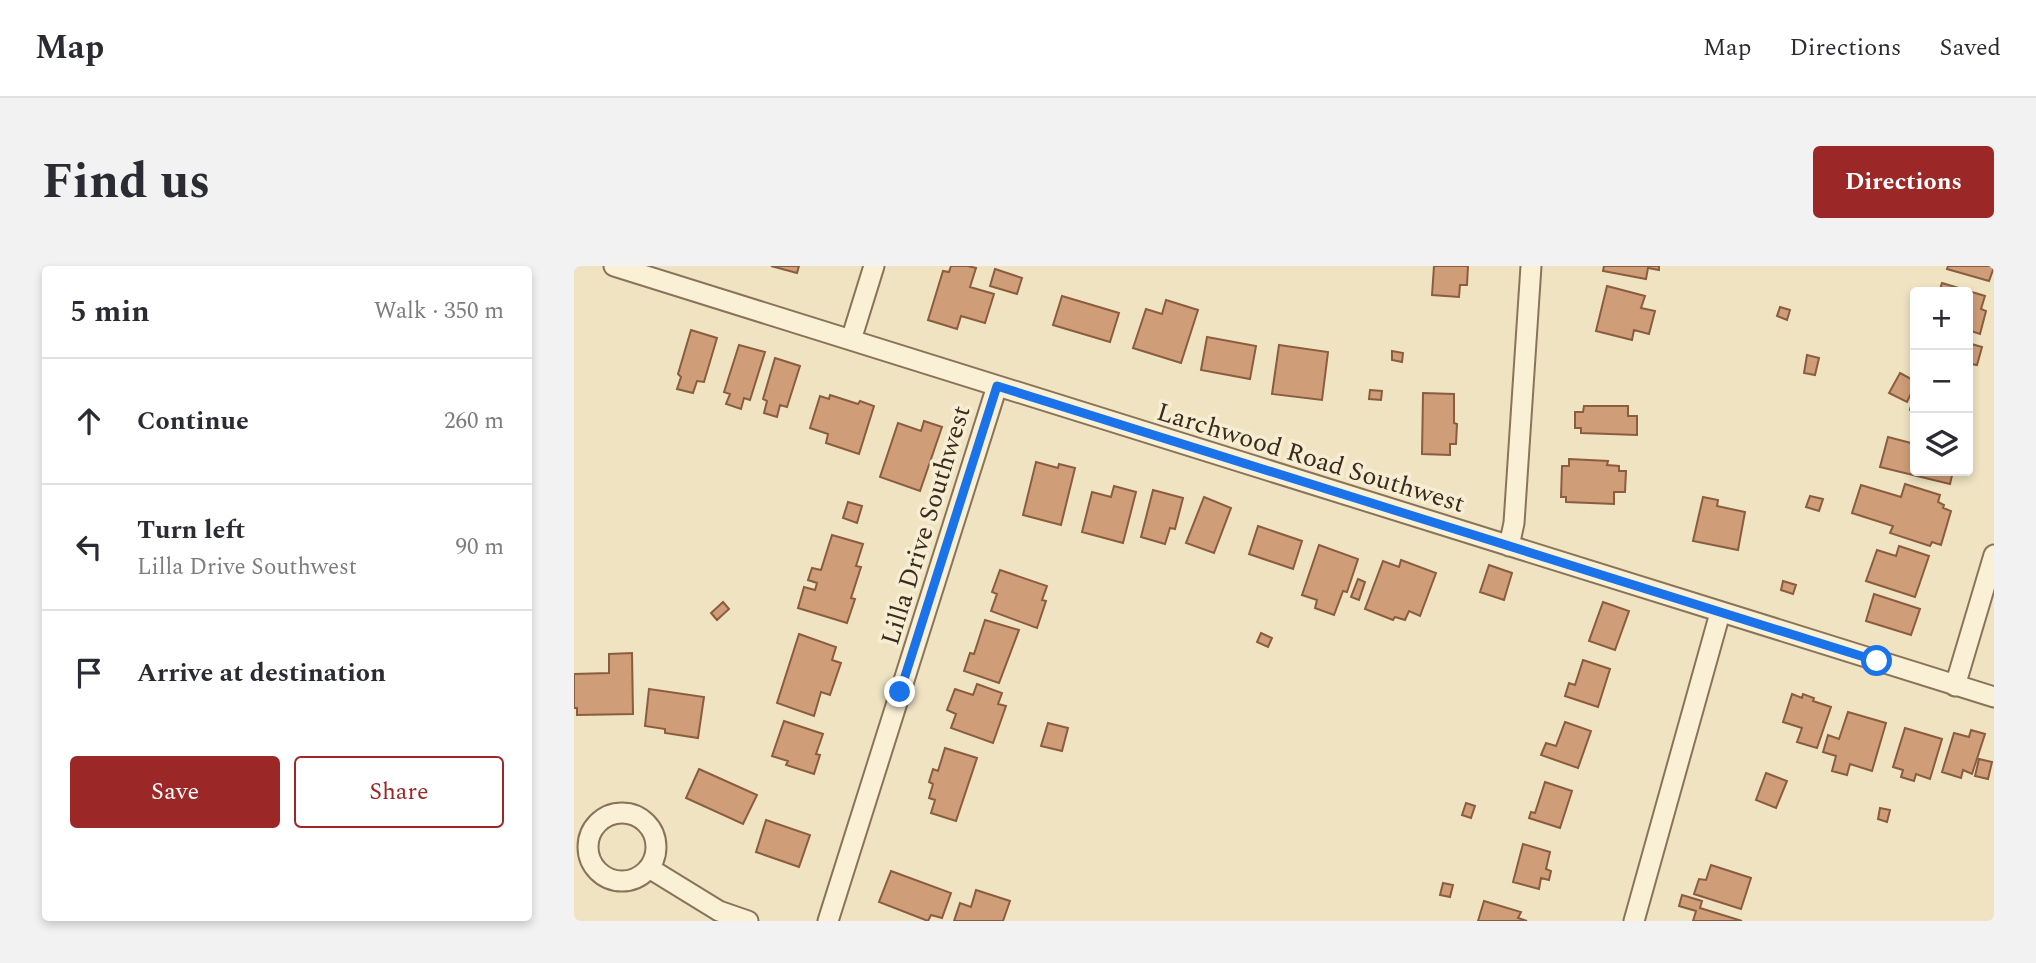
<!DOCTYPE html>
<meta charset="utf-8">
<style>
body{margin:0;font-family:Spectral,serif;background:#f2f2f3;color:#2b2b33}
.controls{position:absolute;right:21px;top:21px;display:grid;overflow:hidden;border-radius:7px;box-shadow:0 4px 10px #0003}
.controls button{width:63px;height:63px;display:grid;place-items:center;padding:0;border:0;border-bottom:2px solid #e1e1e2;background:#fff;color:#2b2b33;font:35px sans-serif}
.stop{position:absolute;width:21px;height:21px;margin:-16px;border:5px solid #1a73e8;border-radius:50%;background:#fff}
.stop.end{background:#1a73e8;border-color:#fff;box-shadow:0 2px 7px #0008}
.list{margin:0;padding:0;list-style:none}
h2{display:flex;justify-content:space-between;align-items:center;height:91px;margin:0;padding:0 28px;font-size:30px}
h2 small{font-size:23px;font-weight:400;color:#7c7c81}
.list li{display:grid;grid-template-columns:46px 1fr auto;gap:21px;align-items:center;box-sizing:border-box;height:126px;padding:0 28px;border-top:2px solid #e1e1e2}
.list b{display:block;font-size:26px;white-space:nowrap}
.list p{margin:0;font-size:23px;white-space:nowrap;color:#7c7c81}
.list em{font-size:23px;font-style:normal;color:#7c7c81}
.actions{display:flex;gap:14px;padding:21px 28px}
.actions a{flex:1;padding:16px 0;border:2px solid #9b2827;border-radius:7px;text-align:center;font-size:24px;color:#9b2827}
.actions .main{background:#9b2827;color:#fff}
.icon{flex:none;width:38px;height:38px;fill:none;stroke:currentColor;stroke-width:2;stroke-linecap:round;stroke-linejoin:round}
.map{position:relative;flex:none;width:1420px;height:655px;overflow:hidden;border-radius:7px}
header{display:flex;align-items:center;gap:42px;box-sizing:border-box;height:98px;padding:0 35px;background:#fff;border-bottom:2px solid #e1e1e2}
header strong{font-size:33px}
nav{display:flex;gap:38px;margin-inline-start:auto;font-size:24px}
.intro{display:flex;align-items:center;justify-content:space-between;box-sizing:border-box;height:168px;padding:0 42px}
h1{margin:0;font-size:49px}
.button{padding:18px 32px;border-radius:7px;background:#9b2827;color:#fff;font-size:24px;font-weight:700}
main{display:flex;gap:42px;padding:0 42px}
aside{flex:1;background:#fff;border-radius:7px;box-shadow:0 4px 10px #0003}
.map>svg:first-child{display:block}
</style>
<header>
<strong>Map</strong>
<nav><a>Map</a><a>Directions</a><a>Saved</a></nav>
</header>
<div class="intro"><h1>Find us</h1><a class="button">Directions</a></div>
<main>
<aside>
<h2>5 min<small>Walk · 350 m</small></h2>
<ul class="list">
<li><svg class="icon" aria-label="ahead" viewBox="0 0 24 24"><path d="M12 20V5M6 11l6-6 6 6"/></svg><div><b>Continue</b></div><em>260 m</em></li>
<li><svg class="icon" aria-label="left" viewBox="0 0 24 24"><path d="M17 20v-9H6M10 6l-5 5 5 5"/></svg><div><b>Turn left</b><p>Lilla Drive Southwest</p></div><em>90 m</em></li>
<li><svg class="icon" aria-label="arrive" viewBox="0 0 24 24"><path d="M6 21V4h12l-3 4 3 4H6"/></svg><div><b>Arrive at destination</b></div></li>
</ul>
<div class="actions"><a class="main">Save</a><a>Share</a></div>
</aside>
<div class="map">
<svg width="1420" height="655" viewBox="0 0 1420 655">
<rect width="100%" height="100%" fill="#efe3c2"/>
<path fill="#cf9d77" stroke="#8a5d3e" stroke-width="2" d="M197,0H225L223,7Z
M377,0H394L402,2L396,21L420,28L411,57L387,50L383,63L354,54L369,5L375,6Z
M860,0H894L893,19H886L885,31L858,29Z
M1030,0H1085V4L1074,2L1072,13L1029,5Z
M1374,0H1420V1L1415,15L1373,3Z
M421,3L448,12L443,28L416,20Z
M1368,17L1411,30L1407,43L1412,45L1406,68L1394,64V26H1365Z
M1033,20L1071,30L1067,42L1081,45L1075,68L1060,64L1058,74L1022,65Z
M488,30L545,47L536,76L479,59Z
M592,34L624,44L607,97L559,82L572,43L588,48Z
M1206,41L1216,44L1213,54L1203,50Z
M117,64L143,72L130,116L123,115L119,127L103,123L107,111L104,108Z
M633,71L682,80L676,113L627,104Z
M1394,77L1408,81L1403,99L1397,98L1394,108Z
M165,79L191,86L176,134L170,132L167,143L152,138L156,128L150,126Z
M705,79L754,86L748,134L698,128Z
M818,85L829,87L828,96L818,94Z
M1233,89L1245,92L1241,109L1230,107Z
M201,92L226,100L213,141L206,139L203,151L190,147L193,135L189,133Z
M1326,107L1341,115V119L1333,136L1315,127Z
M1341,123V145L1336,144Z
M796,124L808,125L807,134L795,133Z
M849,127L880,128V157L883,158L882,178H876V189L848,188Z
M256,129L284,138L286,135L300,140L285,188L252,177L254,168L236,162L246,130L255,133Z
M1010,140H1054V150H1063V169L1007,167V162H1001V146H1009Z
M350,155L368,161L346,225L306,211L324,157L347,165Z
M1314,171L1341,178V205H1379L1376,218L1306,201Z
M995,193L1034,195L1033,199L1045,200V205H1052L1051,226H1040V238L992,236V231H987L988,200H995Z
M462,196L484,202L485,198L501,202L487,259L449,249Z
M1331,218L1366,229L1364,236L1370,239L1369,242L1377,245L1367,279L1358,276L1356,280L1316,267L1319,260L1278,247L1287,219L1327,231Z
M540,220L562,226L549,277L508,266L518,226L537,231Z
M579,224L609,232L601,263L596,262L591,278L567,271Z
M1236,230L1249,233L1245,245L1232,241Z
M630,231L657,242L640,287L612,277Z
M1129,231L1144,234L1143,240L1171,246L1164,284L1119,275Z
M274,236L288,240L283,257L269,252Z
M684,260L728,275L719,303L675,288Z
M258,269L289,278L282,300L287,301L277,332L281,333L273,357L224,342L230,321L241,324L243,317L234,314L238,302L247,304Z
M745,279L784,293L773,326L769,325L760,349L741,342L743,334L728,329Z
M1325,280L1355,290L1341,331L1292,315L1303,284L1322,290Z
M827,294L862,307L846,350L835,345L831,354L821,351L819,354L791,343L809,295L825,301Z
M915,299L938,307L930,334L906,326Z
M426,304L473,320L468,334L472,335L463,362L417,345L423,328L418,326Z
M784,313L791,316L785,334L777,331Z
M1209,315L1222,319L1219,328L1207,324Z
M1300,328L1346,343L1337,369L1292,355Z
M149,336L155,343L143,354L137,347Z
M1029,336L1055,345L1041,384L1015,375Z
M411,354L445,364L425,417L390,405L396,387L400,388Z
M687,367L698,372L694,381L683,376Z
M225,368L262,381L258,394L267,397L256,429L247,426L240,450L203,437Z
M58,387L59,448L3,449V442H0V408L35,407V388Z
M1009,394L1036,403L1024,441L991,430L995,417L1001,419Z
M403,418L428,427L424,438L432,440L419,477L377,462L382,448L373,444L381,423L399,429Z
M75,423L130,431L124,472L91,467V463L71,460Z
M1218,428L1228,432L1229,428L1240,432L1239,435L1257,441L1243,482L1223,476L1228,462L1209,456Z
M1274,446L1312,457L1298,505L1276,498L1273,509L1258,505L1262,490L1249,486L1254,469L1265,473Z
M210,455L249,468L242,488L246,489L240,508L212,499L214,495L198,490Z
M991,456L1017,465L1004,502L967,489L972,477L982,480Z
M474,457L494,462L488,485L467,480Z
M1331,462L1368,473L1356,513L1342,508L1340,515L1327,511L1329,504L1319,501Z
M1397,464L1411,468L1398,508L1389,504L1387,512L1368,506L1380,467L1395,471Z
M371,482L403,492L382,555L357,547L361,534L355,532L359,518L355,516L359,503L364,505Z
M1405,493L1418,496L1414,513L1401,510Z
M125,503L183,529L169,558L112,532Z
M1192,507L1213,515L1202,542L1182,534Z
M971,516L998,525L986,562L955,552L957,546L961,547Z
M892,537L901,540L897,552L888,549Z
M1306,542L1316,544L1313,556L1304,553Z
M192,554L236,569L225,601L182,586Z
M949,578L976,586L972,603L977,605L975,614L967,612L965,623L939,616Z
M1137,599L1177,612L1167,643L1120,628L1125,613L1132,614Z
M317,605L377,627L368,652L357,649L354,655L305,636Z
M869,617L879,619L876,631L866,629Z
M402,624L436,635L429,655H380L386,637L397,641Z
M1108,629L1128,635L1126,642L1168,655H1119L1122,645L1105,640Z
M910,635L947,646L944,652L953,655H904Z"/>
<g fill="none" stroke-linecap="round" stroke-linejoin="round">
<defs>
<path id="street" d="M40,0L1420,431
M277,74L300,0
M935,280L940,257L957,0
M1381,420L1420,289
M14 581a34 34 0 1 1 68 0a34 34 0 1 1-68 0Z
M75,602L145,645L174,655
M254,655L423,120
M1060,655L1146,347"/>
</defs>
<use href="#street" stroke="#8a7459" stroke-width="23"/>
<use href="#street" stroke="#faf0d6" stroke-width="19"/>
</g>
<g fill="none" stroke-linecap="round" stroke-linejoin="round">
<path stroke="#1a73e8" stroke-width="9" d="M326,426L423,120L1303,395"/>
</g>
<g text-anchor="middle" stroke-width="7" stroke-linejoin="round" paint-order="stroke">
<g font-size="26" fill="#392b1d" stroke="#f6edd2">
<text transform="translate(737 191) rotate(17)" y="9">Larchwood Road Southwest</text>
<text transform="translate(351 259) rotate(-73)" y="9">Lilla Drive Southwest</text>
</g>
</g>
</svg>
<div class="controls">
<button>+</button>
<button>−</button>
<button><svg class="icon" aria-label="layers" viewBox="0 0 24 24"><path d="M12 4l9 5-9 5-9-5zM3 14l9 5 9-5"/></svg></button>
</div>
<div class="stop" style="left:1303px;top:395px"></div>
<div class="stop end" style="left:326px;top:426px"></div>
</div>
</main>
